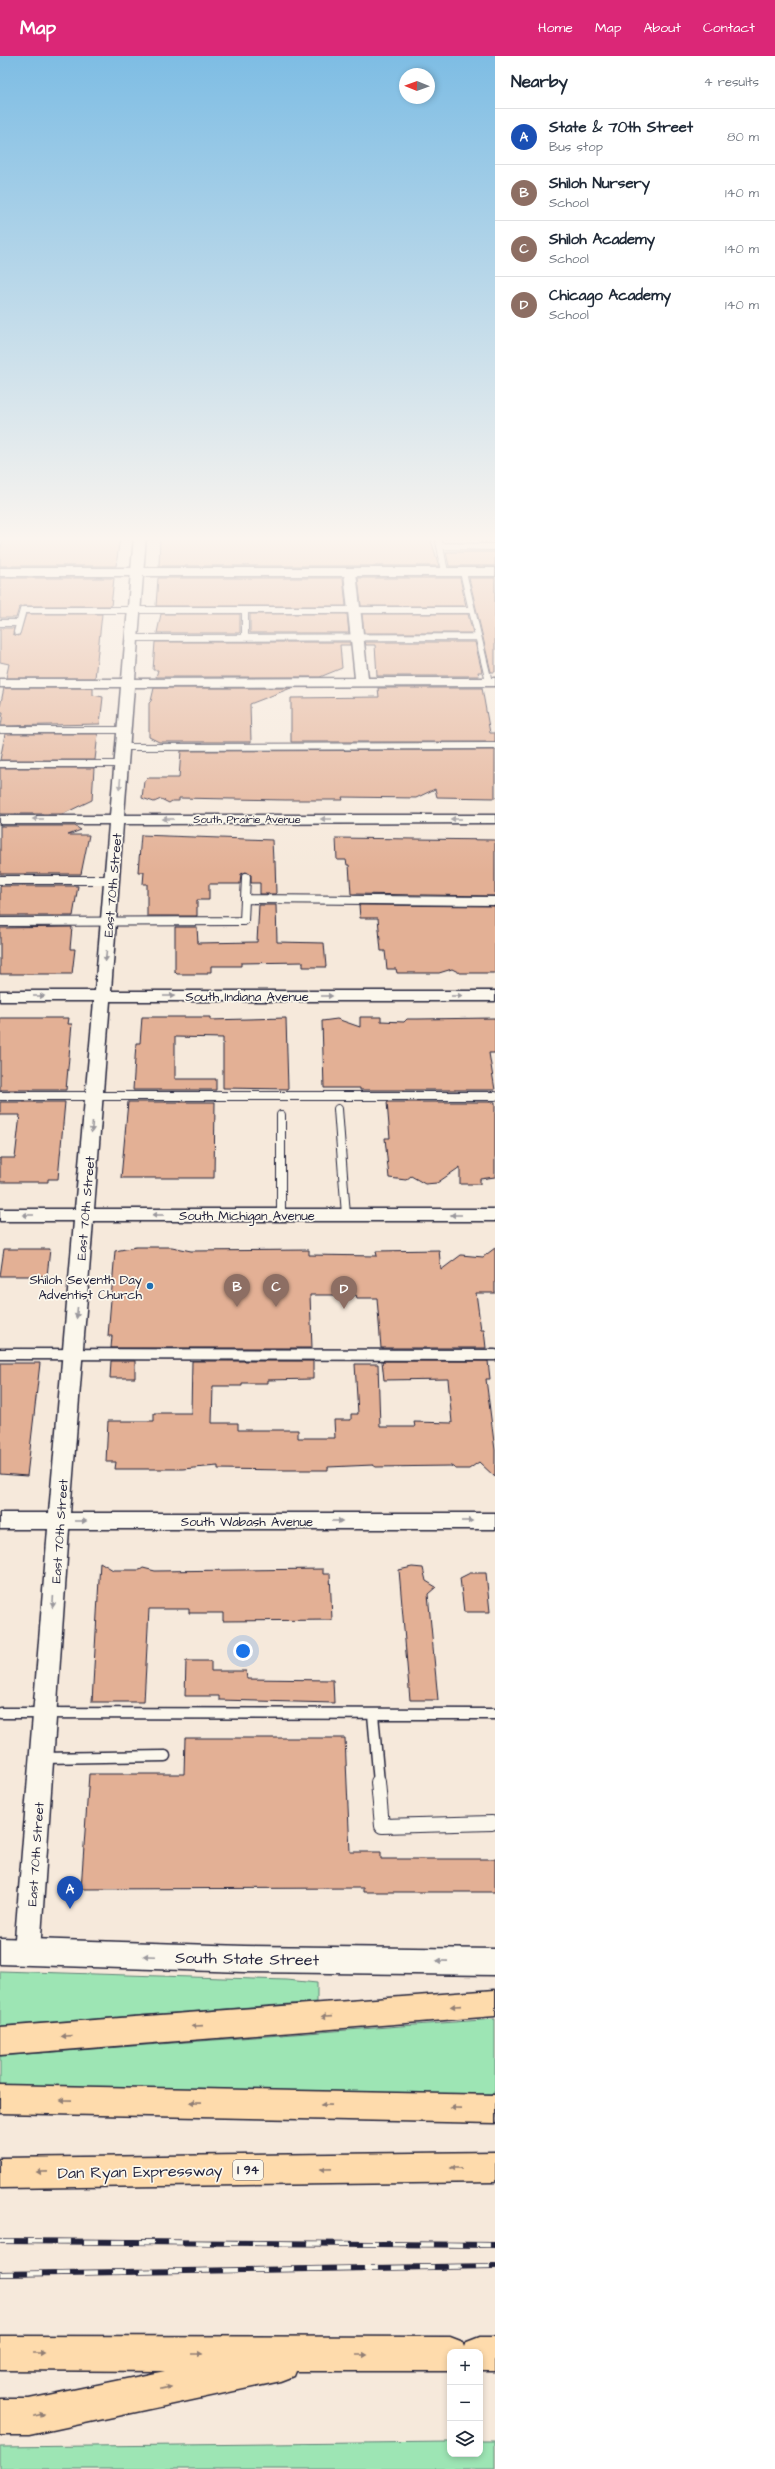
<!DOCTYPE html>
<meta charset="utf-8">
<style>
body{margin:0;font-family:"Architects Daughter",sans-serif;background:#f6f6f7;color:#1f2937}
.controls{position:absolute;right:12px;bottom:12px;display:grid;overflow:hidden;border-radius:8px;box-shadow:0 2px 6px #0003}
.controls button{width:36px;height:36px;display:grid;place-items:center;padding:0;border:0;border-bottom:1px solid #e0e1e3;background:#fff;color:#1f2937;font:20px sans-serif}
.compass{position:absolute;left:399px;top:12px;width:36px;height:36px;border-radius:50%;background:#fff;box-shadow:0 2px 6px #0003;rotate:271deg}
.you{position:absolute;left:243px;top:1595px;width:14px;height:14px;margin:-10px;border:3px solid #fff;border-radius:50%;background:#1a73e8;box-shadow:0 0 0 6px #1a73e833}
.badge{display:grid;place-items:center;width:26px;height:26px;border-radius:50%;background:#db2777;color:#fff;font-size:13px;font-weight:700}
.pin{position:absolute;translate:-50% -33px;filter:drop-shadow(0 1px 2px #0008)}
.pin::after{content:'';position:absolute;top:21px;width:14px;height:12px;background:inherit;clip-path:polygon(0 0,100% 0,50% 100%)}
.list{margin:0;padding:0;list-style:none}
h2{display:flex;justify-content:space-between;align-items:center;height:52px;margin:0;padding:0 16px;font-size:17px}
h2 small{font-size:13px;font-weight:400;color:#747a83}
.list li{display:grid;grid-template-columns:26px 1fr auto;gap:12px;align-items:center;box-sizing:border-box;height:56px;padding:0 16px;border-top:1px solid #e0e1e3}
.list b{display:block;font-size:15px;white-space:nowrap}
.list p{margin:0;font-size:13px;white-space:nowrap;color:#747a83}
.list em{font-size:13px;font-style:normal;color:#747a83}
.icon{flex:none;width:22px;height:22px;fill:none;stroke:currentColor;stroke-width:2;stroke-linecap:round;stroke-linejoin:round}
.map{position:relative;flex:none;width:495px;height:2413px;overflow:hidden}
header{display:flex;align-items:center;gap:24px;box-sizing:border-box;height:56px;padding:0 20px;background:#db2777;color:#fff}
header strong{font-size:19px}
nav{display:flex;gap:22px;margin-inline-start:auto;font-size:14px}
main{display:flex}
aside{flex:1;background:#fff}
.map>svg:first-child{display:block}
</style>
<header>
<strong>Map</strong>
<nav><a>Home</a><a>Map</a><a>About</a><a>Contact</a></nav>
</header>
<main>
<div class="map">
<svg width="495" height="2413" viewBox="0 0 495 2413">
<rect width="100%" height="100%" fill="#f6e9db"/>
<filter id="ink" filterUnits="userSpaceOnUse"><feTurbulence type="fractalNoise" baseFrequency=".025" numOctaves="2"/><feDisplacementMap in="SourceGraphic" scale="8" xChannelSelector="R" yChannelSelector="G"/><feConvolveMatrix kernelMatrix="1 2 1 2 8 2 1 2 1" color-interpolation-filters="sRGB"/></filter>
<g filter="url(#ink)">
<path fill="#9de5b4" stroke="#608478" d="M0,1915L286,1924L317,1927V1946L0,1970Z
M495,1963V2038L0,2034V2000Z
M480,2385H495V2413H0V2391L450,2386V2398H480Z"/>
<path fill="#e3b095" stroke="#22223b" d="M4,481H120L116,510H0V494Z
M160,481H430L439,510H159Z
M446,496H495V510H449Z
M0,522H114L111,550H23L19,552L16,562H0Z
M158,522H343L346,550H156Z
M358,522H460L466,550H361Z
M469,522H495V616H491Z
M26,558H102L95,622H6L9,608L0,606V572H14L13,578L19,580Z
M161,558H240V577H157Z
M250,558H347L349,577H250Z
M362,558H468L473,577H364Z
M155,586H350V589H340L342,612L320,621H156L158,614H153Z
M365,586H475L482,616H478L479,620H377L375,589H366Z
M4,632H93V639L103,641L100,668L1,670L3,656H0V651Z
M154,632H291L250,648L251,686H159L149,681V647L151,645Z
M378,632H482L490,677H495V686H291V642L379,641Z
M5,678H98L95,704H0Z
M495,694V742L437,741L435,733L416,742L342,741L343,744H285L179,742V745H172L169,747L161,743L154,746L142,742L144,725L148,722H179L181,695Z
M0,712H94L92,744L63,758H0Z
M0,770H75L81,774L68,779H89L81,818H0Z
M141,779L272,784L273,805H275L276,838H260V827H251V819L246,816L241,818L240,828H209V844H197V860H147V828H143L144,816H138Z
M336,782L495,784V840L351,838L349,809H347L346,804H337Z
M0,830H78L73,860H0Z
M259,849H276L277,886L324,887L326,911H303V906L241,907V910H211V916H207V918H177L175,916V871H197L198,887L257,886Z
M359,849L495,850V917H460L452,913L439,917H397L396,913H387L385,895H381L378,862H360Z
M72,871L70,893H75L72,918H0V872Z
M142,961H210V964L286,962L288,1033L223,1032V982L175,981V1023H216V1034H133L136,987H140Z
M360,961H381V965L404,966L407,963H418L495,962V997H489L495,1034H360V1032H324L322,965L337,963L360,971Z
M0,962H69L68,968H72L66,1034H0Z
M0,1046H65L58,1123H48V1126H0V1102H15L20,1059H0Z
M128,1046H215L214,1122H121Z
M387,1046H495V1121L480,1123V1128H460V1111L437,1127L425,1128L411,1120L406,1124L389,1122L385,1082H390Z
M136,1191H172L191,1195L309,1194V1199L377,1200L376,1195L439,1194L441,1214L461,1199L483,1201L495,1192V1237H476L481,1274H484L486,1292H381L377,1242H357L356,1239H310L312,1292H111L112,1280H108L115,1195Z
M4,1193H50L47,1220H0Z
M111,1305H135V1322H110Z
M192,1305H313V1323L268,1324V1327H242V1330H213L212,1367H238V1374H298V1382H335L334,1364H351V1358H358L355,1308H378L380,1371H415L414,1366L452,1367L448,1323L384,1324L382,1305H488L490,1323H486L495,1394V1421L479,1406L469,1413H456L451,1410L376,1411L373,1409L328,1411V1414H285L218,1413V1410L182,1413H115L116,1406H106L108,1365H154V1357H191Z
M0,1307H40L27,1420L0,1418Z
M100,1506L113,1514H140L143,1512L155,1515L323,1513V1518H330L332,1564L223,1565V1557H189V1553H149L144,1646H92Z
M412,1511L423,1512L426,1525L436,1531L428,1538L438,1644H410L399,1514Z
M470,1517H486L490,1556H464L460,1522Z
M186,1605H211V1615H246L247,1623L333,1624L334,1647L219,1644V1640H185Z
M185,1682H345L350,1796H381V1803H495V1836H363V1832L81,1833L89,1718H184Z"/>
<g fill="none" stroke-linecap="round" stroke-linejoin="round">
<defs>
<path id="service-far3" d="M438,480L445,516
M440,490L495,491
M463,516L489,626
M245,554V581
M0,567H19
M17,576L23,554H472
M132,582L478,581
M0,674H124
M123,691L495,690
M0,708H121"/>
<path id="service-far2" d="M0,824H112
M245,843L495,845
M0,866L244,865L246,821
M0,1040H495
M338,1053L346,1159
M281,1059V1159"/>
<path id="service-far1" d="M0,1298L495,1299
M0,1657L495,1658
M373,1658L379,1727
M42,1702L165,1700"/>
<path id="service" d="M378,1726L382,1770L492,1767"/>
<path id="minor" d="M134,480H146L135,623L355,622L344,516L350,513L356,516L368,622H495V630L134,631L124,759H495V767L123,768L111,935H495V945H110L94,1153H495V1165H93L70,1457H495V1473H69L40,1895L36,1903L27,1906L18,1903L14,1895L48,1473H0V1457H49L74,1165H0V1153H75L94,945H0V935H95L109,768H0V760H110L121,631H0V623H122Z"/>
<path id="tertiary" d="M0,512H495V520H0Z"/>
<path id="secondary" d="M0,1882L244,1890L495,1893V1919L244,1916L0,1908Z"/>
<path id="motorway" d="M495,1934V1960L0,1999V1971Z
M0,2029L495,2039V2067L0,2057Z
M495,2096V2126L0,2132V2102Z
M0,2280L450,2281L463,2286L465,2291L467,2286L480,2281H495V2315H480V2296H450V2315H296L294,2320L281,2325L29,2379H0V2343H29L165,2315L0,2314Z"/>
</defs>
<use href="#service-far3" stroke="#22223b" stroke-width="8"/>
<use href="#service-far2" stroke="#22223b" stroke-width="10"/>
<use href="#service-far1" stroke="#22223b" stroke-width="13"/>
<use href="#service" stroke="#22223b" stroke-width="16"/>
<use href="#minor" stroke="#22223b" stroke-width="3"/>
<use href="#tertiary" stroke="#22223b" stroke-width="3"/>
<use href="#secondary" stroke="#22223b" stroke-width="3"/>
<use href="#motorway" stroke="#22223b" stroke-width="3"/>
<use href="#service-far3" stroke="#fbf7ec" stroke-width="6"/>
<use href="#service-far2" stroke="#fbf7ec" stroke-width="8"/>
<use href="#service-far1" stroke="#fbf7ec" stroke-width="10"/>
<use href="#service" stroke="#fbf7ec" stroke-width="14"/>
<use href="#minor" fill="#fbf7ec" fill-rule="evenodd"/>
<use href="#tertiary" fill="#fbf7ec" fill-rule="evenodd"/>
<use href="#secondary" fill="#fbf7ec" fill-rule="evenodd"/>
<use href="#motorway" fill="#fedbac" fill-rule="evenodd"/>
<defs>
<path id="rail" d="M0,2185L495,2189
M0,2218L495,2210"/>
</defs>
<use href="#rail" stroke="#22223b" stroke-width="6"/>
<use href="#rail" stroke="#fbf7ec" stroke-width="4.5" stroke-dasharray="14" stroke-linecap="butt"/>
</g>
<defs><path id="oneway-solid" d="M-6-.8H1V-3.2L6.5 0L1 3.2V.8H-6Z"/></defs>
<g fill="#99979c">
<use href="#oneway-solid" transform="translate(120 728) rotate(95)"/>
<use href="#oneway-solid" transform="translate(38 763) rotate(180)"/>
<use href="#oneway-solid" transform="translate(168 763) rotate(-180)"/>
<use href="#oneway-solid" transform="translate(326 763) rotate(-180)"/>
<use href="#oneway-solid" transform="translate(456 763) rotate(-180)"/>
<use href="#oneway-solid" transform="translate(106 900) rotate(95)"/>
<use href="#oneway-solid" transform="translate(39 940)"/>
<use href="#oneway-solid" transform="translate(169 940)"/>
<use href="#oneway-solid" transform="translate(327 940)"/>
<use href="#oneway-solid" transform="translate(457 940)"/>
<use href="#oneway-solid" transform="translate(92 1071) rotate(95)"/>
<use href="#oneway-solid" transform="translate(28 1159) rotate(180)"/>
<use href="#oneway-solid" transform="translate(158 1159) rotate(-180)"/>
<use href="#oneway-solid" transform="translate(456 1159) rotate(-180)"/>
<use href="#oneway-solid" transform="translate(77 1257) rotate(95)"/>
<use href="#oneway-solid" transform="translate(81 1465)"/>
<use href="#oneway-solid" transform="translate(337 1465)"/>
<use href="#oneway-solid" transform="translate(467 1465)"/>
<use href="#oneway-solid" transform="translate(53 1546) rotate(94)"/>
<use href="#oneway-solid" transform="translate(149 1900) rotate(-178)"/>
<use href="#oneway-solid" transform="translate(442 1905) rotate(-179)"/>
</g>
<g fill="#907e74">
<use href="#oneway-solid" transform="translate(456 1950) rotate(176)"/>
<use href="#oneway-solid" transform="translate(327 1960) rotate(176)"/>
<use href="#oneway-solid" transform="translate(197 1970) rotate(176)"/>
<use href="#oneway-solid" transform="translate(67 1980) rotate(176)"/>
<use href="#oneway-solid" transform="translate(66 2044) rotate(-179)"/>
<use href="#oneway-solid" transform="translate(196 2046) rotate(-179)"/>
<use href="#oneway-solid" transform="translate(326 2049) rotate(-179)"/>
<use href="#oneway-solid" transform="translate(456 2052) rotate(-179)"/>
<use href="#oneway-solid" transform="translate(456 2112) rotate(179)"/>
<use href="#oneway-solid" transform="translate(326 2113) rotate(179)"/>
<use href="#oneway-solid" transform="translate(42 2116) rotate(179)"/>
<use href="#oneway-solid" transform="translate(39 2297)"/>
<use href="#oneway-solid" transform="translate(197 2298)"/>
<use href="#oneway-solid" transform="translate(362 2299)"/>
<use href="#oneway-solid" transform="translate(166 2332) rotate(-12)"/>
<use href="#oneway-solid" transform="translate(39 2359) rotate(-12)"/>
</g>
</g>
<linearGradient id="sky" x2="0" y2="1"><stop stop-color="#7ebde4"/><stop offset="0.59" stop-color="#fbf5ef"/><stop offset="1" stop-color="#fbf5ef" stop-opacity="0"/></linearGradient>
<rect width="495" height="818" fill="url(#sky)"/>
<circle fill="#1f6fb2" stroke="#fbf7ec" stroke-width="1.5" cx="150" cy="1230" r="4"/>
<g text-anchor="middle" stroke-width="3.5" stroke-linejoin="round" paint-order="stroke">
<g font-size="11" fill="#22223b" stroke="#fbf7ec">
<text x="247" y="767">South Prairie Avenue</text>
</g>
<rect fill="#fbf7ec" stroke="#636270" stroke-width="1" x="233" y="2104" width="30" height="20" rx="3"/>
<g font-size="12" font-weight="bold" fill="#22223b">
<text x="248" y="2118">I 94</text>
</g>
<g font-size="13" fill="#22223b" stroke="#fbf7ec">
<text transform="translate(112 829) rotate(-85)" y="5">East 70th Street</text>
<text x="247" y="945">South Indiana Avenue</text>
<text transform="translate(85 1152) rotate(-85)" y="5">East 70th Street</text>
<text x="247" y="1164">South Michigan Avenue</text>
<text x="247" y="1470">South Wabash Avenue</text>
<text transform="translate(59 1475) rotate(-86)" y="5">East 70th Street</text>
<text transform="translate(35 1798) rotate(-86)" y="5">East 70th Street</text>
</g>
<g font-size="13" fill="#22223b" stroke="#fbf7ec" text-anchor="end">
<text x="142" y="1228">Shiloh Seventh Day<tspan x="142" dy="15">Adventist Church</tspan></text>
</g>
<g font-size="16" fill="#22223b" stroke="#fbf7ec">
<text transform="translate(247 1902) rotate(1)" y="6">South State Street</text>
<text transform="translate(140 2115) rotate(-1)" y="6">Dan Ryan Expressway</text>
</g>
</g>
</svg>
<div class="controls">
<button>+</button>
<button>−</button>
<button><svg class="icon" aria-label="layers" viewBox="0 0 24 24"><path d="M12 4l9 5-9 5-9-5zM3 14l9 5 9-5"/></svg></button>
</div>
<svg class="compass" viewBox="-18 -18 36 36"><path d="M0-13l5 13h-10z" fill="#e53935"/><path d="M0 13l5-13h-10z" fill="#747a83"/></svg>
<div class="you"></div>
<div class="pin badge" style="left:70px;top:1853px;background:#1a4fb4">A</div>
<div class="pin badge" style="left:237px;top:1251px;background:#8d6e63">B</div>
<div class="pin badge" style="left:276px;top:1251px;background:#8d6e63">C</div>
<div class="pin badge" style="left:344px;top:1253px;background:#8d6e63">D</div>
</div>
<aside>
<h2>Nearby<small>4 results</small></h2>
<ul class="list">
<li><span class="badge" style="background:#1a4fb4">A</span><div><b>State &amp; 70th Street</b><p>Bus stop</p></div><em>80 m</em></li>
<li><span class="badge" style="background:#8d6e63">B</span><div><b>Shiloh Nursery</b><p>School</p></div><em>140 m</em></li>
<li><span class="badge" style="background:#8d6e63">C</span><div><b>Shiloh Academy</b><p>School</p></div><em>140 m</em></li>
<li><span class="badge" style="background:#8d6e63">D</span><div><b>Chicago Academy</b><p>School</p></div><em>140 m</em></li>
</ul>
</aside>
</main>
